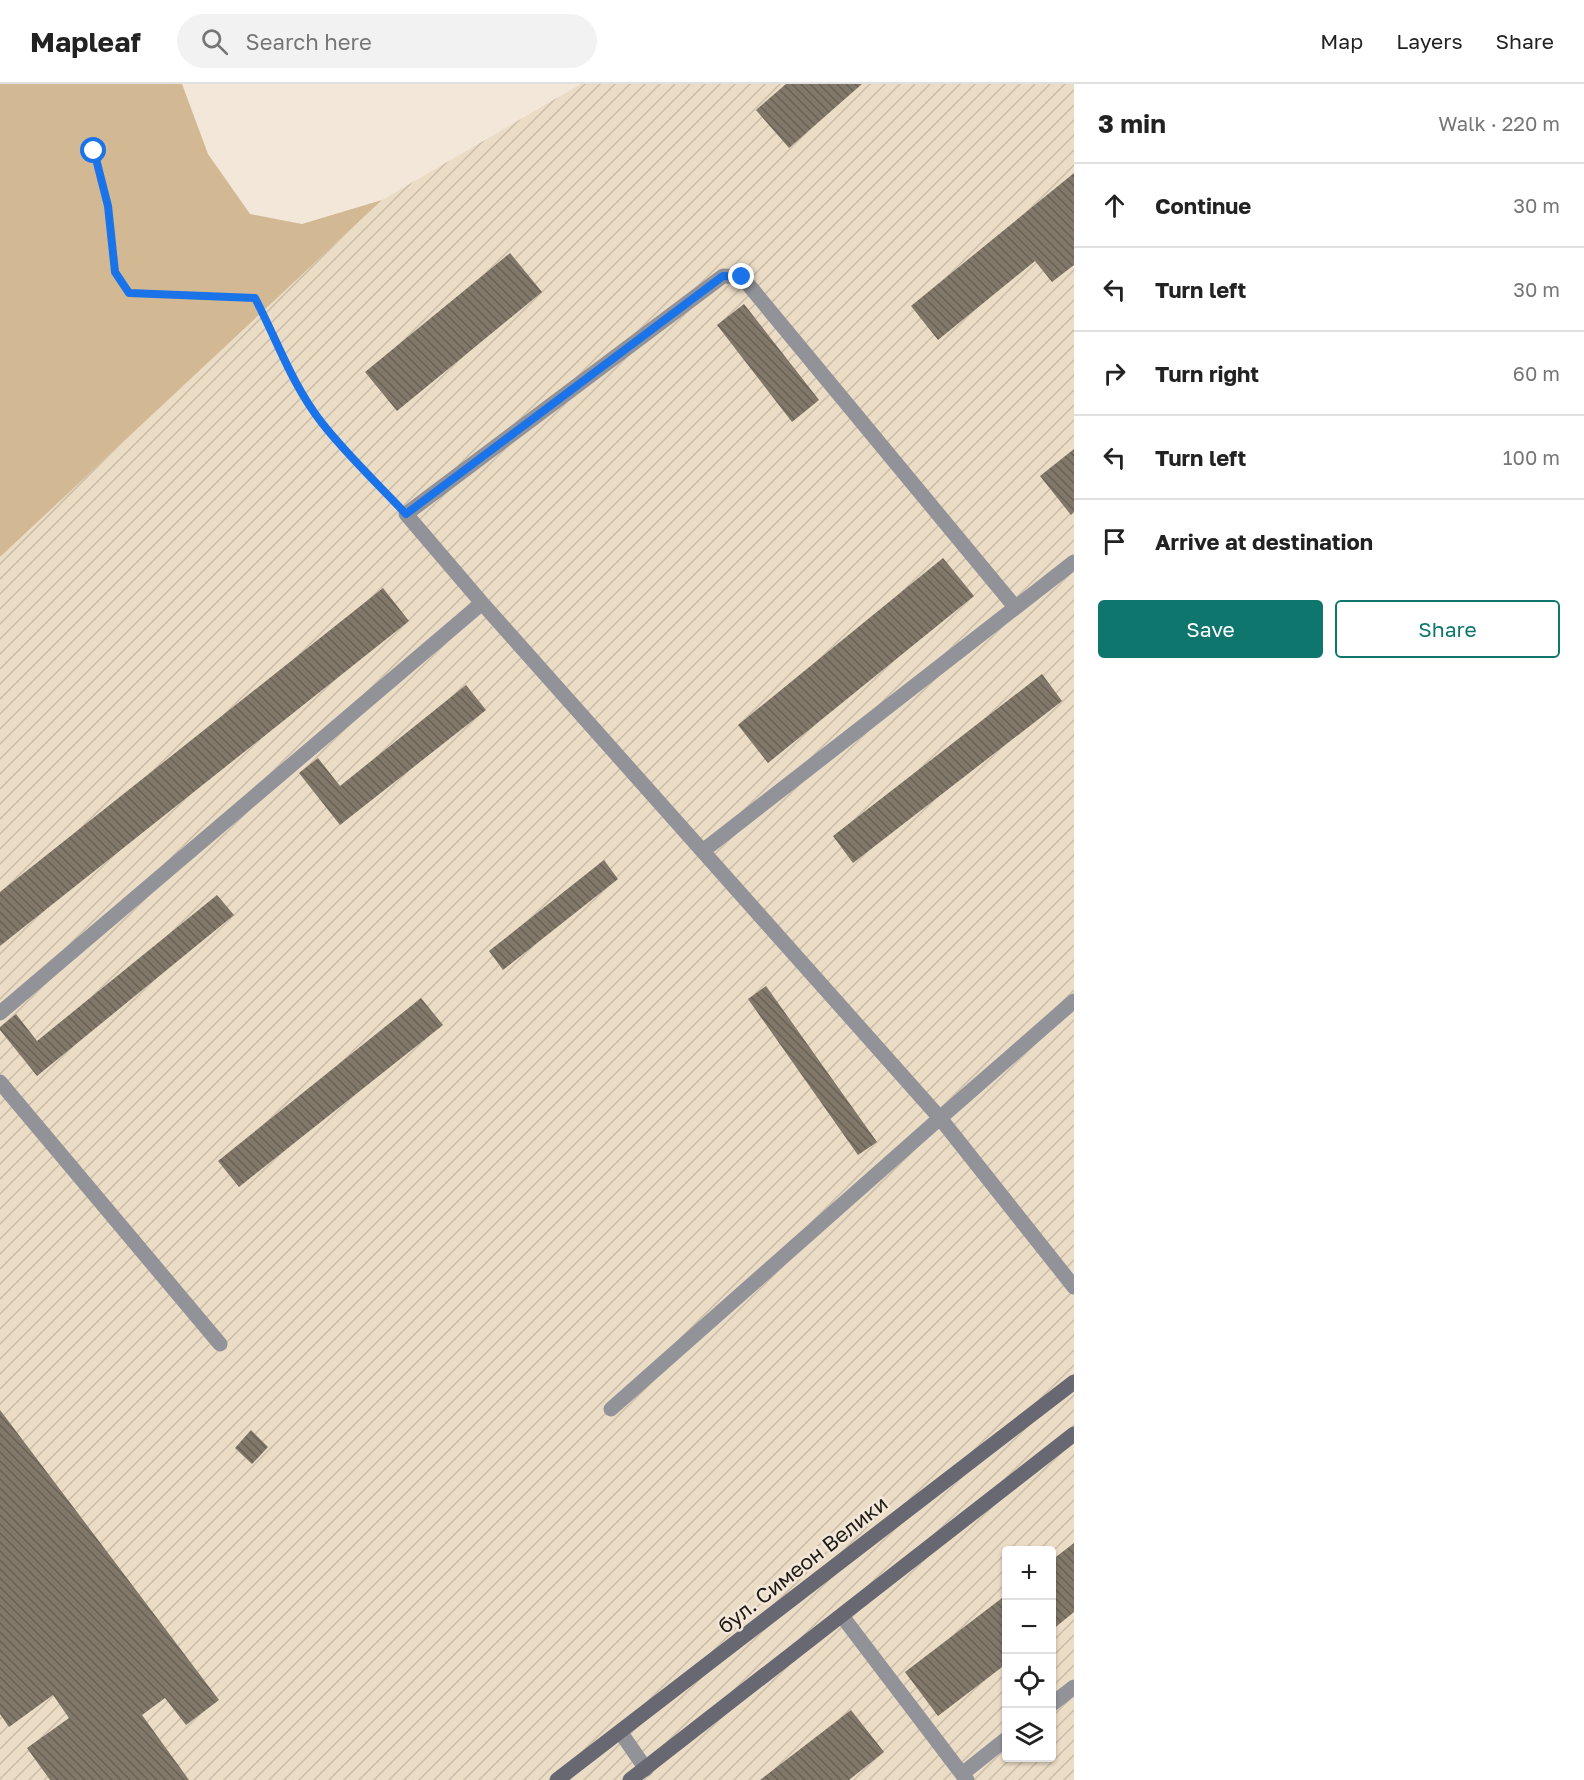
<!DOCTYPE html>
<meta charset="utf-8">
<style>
body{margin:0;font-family:"Golos Text",sans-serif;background:#f2f2f2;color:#222}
.controls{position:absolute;right:18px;bottom:18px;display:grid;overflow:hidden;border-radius:6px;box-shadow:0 2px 4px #0004}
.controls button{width:54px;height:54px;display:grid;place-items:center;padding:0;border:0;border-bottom:2px solid #e0e0e0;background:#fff;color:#222;font:30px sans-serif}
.stop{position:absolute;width:18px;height:18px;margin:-14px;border:4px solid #1a73e8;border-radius:50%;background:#fff}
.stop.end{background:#1a73e8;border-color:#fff;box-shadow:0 2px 6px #0008}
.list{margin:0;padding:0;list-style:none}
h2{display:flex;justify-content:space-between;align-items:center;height:78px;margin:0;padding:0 24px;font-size:26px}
h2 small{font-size:20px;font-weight:400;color:#767676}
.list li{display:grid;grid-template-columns:39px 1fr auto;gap:18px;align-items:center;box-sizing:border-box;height:84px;padding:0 24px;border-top:2px solid #e0e0e0}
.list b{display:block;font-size:22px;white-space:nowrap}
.list em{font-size:20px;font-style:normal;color:#767676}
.actions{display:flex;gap:12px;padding:18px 24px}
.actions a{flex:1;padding:14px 0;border:2px solid #0f766e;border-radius:6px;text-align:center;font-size:21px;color:#0f766e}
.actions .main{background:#0f766e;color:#fff}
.icon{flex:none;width:33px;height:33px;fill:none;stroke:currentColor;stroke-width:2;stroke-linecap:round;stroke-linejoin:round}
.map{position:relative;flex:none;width:1074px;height:1696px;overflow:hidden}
header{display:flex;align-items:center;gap:36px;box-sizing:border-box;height:84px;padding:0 30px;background:#fff;border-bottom:2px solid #e0e0e0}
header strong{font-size:28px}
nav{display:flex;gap:33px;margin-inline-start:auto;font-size:21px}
.search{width:420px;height:54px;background:#f2f2f2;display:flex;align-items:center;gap:15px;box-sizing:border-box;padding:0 21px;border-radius:33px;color:#767676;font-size:22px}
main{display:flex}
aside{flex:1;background:#fff}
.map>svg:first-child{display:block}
</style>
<header>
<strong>Mapleaf</strong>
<div class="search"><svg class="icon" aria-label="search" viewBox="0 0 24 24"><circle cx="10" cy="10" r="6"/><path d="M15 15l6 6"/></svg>Search here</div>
<nav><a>Map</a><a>Layers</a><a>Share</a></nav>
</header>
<main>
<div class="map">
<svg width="1074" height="1696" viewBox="0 0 1074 1696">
<defs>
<pattern id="industrial-furrows" width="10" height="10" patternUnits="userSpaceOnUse" patternTransform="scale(1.5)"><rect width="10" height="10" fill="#ebdcc6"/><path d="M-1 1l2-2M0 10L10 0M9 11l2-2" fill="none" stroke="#c9bca9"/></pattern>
<pattern id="building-back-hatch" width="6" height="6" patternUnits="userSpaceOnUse" patternTransform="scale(1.5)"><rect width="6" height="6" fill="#817869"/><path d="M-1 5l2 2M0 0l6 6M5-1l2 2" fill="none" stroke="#696255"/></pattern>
</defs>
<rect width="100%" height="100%" fill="#f2e7d8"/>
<path fill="url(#industrial-furrows)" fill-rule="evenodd" d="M581,0H1074V1696H0V473L382,116ZM1006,1466H1052V1674H1006Z"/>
<path fill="#d2b993" d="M0,0H182L208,70L250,130L302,140L382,116L0,473Z"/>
<path fill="url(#building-back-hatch)" d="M786,0H862L789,64L756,26Z
M1074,89V181L1052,198L1035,177L938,256L911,222Z
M510,169L542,208L397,327L365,288Z
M744,220L819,316L792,338L717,241Z
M1074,365V428L1071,431L1040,392Z
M943,474L974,512L768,679L738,641Z
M383,504L409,537L0,862V808Z
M1042,590L1062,617L853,779L833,752Z
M466,601L486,626L340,741L299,689L318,674L340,702Z
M604,776L618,795L503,886L489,867Z
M217,811L234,831L37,992L0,946V943L16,930L37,957Z
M766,902L877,1058L858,1071L748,915Z
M421,914L443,941L239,1103L218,1077Z
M0,1326L219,1616L186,1641L165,1614L142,1631L189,1696H50L27,1664L69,1634L53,1611L9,1643L0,1630Z
M251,1346L268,1363L252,1380L235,1364Z
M1074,1459V1528L1052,1546V1476Z
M1006,1511V1580L938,1632L905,1588Z
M851,1626L884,1668L849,1696H760Z"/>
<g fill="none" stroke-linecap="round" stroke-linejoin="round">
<path stroke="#80796f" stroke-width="4" stroke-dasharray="3 4.5" stroke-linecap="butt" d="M94,67L108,122L115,188L129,209L255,214L275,251L290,289L322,339L391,414"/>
<path stroke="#929299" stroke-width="15" d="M1015,523L742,193L723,192L406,430L482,519L940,1034L1074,917
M704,766L1074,478
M0,929L482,519
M0,998L220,1260
M611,1325L940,1034L1074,1203
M842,1532L962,1690
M1052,1620L1074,1603
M621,1649L646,1685
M967,1696L962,1690L1006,1655"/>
<path stroke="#686873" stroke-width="15" d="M557,1696L1074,1298
M630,1696L1074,1350"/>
</g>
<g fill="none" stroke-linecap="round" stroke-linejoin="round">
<path stroke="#1a73e8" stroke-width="8" d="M94,67L108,122L115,188L129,209L255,214C277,256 292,301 322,339C347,371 379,401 406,430L723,192L742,193"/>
</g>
<g text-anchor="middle" stroke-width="5" stroke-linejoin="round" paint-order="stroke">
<g font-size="21" fill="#1e1a15" stroke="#f2e7d8">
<text transform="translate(803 1481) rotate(-38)" y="7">бул. Симеон Велики</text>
</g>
</g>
</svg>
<div class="controls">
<button>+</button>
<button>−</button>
<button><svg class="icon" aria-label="locate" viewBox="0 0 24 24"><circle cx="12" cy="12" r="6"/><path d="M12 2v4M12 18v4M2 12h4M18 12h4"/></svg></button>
<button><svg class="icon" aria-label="layers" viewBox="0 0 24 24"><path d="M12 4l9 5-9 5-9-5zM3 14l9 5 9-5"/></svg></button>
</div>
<div class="stop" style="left:94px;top:67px"></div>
<div class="stop end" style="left:742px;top:193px"></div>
</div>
<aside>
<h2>3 min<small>Walk · 220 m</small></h2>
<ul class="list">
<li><svg class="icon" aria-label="ahead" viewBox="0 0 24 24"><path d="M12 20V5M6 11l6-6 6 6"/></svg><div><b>Continue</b></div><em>30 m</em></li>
<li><svg class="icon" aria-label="left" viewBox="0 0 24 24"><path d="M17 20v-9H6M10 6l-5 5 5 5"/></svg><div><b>Turn left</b></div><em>30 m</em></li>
<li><svg class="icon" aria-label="right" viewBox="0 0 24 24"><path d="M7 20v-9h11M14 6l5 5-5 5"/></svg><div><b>Turn right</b></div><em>60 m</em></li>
<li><svg class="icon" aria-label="left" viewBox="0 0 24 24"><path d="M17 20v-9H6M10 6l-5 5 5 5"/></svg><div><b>Turn left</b></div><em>100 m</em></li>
<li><svg class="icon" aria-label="arrive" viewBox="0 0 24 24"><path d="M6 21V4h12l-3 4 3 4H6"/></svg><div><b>Arrive at destination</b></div></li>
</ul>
<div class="actions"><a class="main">Save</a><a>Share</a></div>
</aside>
</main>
